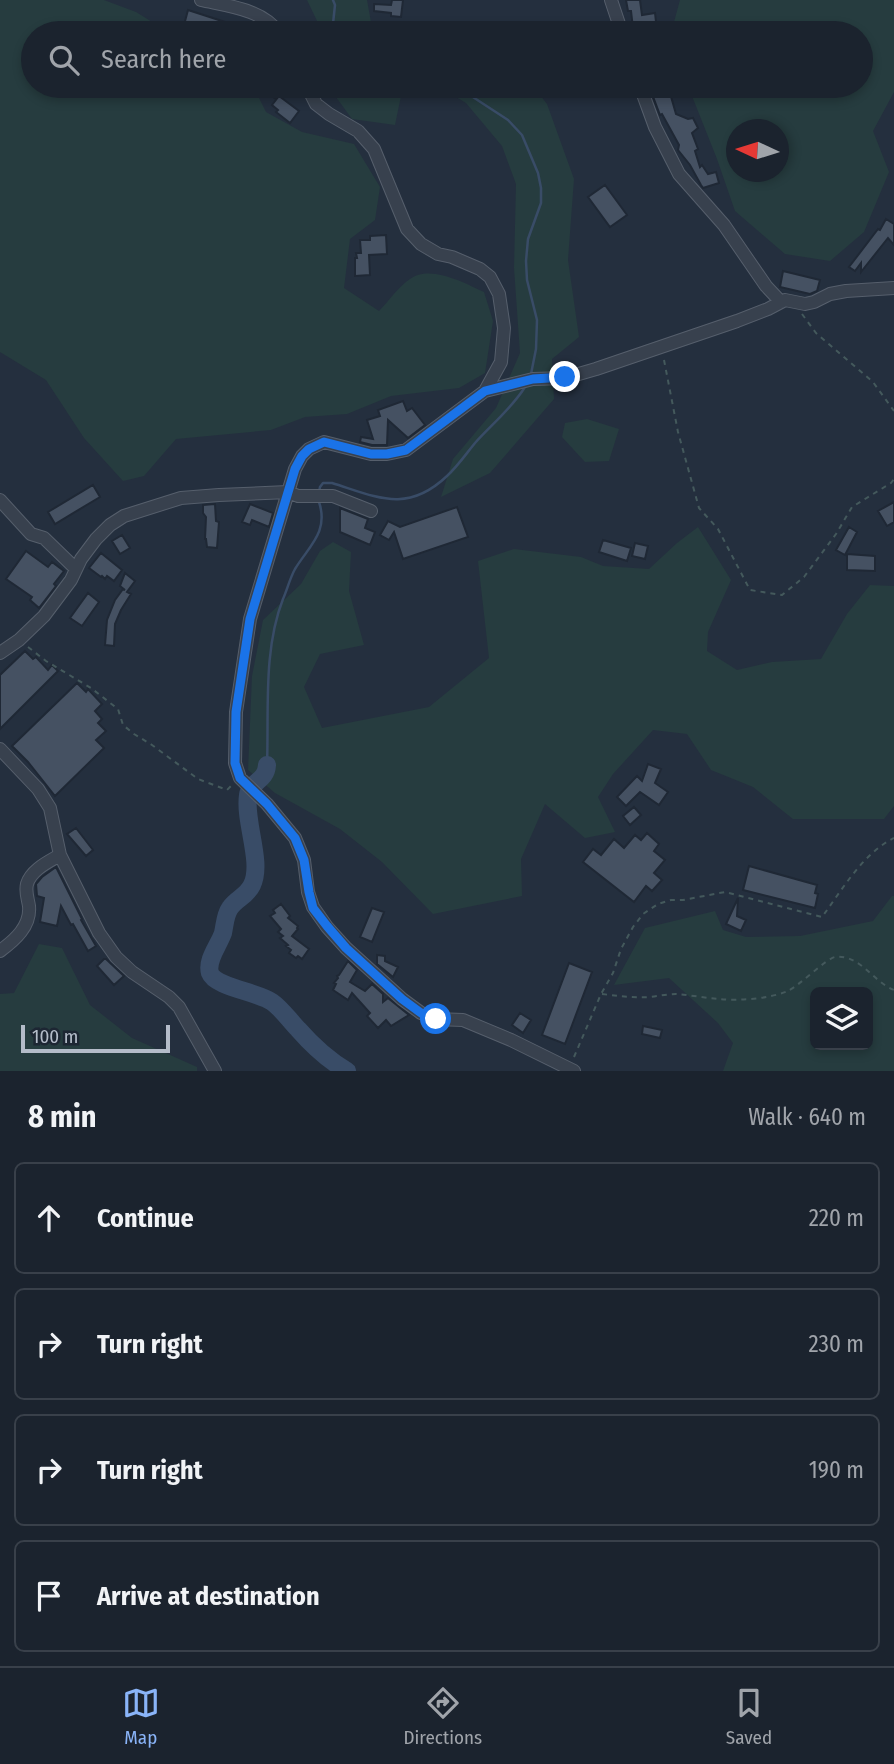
<!DOCTYPE html>
<meta charset="utf-8">
<style>
body{margin:0;font-family:"Fira Sans Condensed",sans-serif;background:#282f3a;color:#f1f3f6}
.controls{position:absolute;right:21px;bottom:21px;display:grid;overflow:hidden;border-radius:10px;box-shadow:0 4px 10px #0003}
.controls button{width:63px;height:63px;display:grid;place-items:center;padding:0;border:0;border-bottom:2px solid #39404a;background:#1b232e;color:#f1f3f6;font:35px sans-serif}
.compass{position:absolute;left:726px;top:119px;width:63px;height:63px;border-radius:50%;background:#1b232e;box-shadow:0 4px 10px #0003;rotate:274deg}
.scale{position:absolute;left:21px;bottom:18px;width:149px;box-sizing:border-box;padding-left:7px;border:4px solid #b4bcc9;border-top:0;font-size:19px;line-height:24px;white-space:nowrap;color:#b4bcc9;-webkit-text-stroke:5px #1d2633;paint-order:stroke}
.stop{position:absolute;width:21px;height:21px;margin:-16px;border:5px solid #1a73e8;border-radius:50%;background:#fff}
.stop.end{background:#1a73e8;border-color:#fff;box-shadow:0 2px 7px #0008}
.list{margin:0;padding:0;list-style:none}
h2{display:flex;justify-content:space-between;align-items:center;height:91px;margin:0;padding:0 28px;font-size:30px}
h2 small{font-size:23px;font-weight:400;color:#a0a4aa}
.list li{display:grid;grid-template-columns:46px 1fr auto;gap:21px;align-items:center;box-sizing:border-box;height:112px;margin:0 14px 14px;padding:0 14px;border:2px solid #39404a;border-radius:10px}
.list b{display:block;font-size:26px;white-space:nowrap}
.list em{font-size:23px;font-style:normal;color:#a0a4aa}
.icon{flex:none;width:38px;height:38px;fill:none;stroke:currentColor;stroke-width:2;stroke-linecap:round;stroke-linejoin:round}
.map{position:relative;flex:none;width:894px;height:1071px;overflow:hidden}
.search{position:absolute;background:#1b232e;box-shadow:0 4px 10px #0003;left:21px;right:21px;top:21px;height:77px;display:flex;align-items:center;gap:18px;box-sizing:border-box;padding:0 24px;border-radius:38px;color:#a0a4aa;font-size:26px}
.sheet{height:595px;background:#1b232e}
nav{display:flex;justify-content:space-around;align-items:center;box-sizing:border-box;height:98px;border-top:2px solid #39404a;background:#1b232e;font-size:19px;color:#a0a4aa}
nav a{display:grid;justify-items:center;gap:4px}
nav .on{color:#8ab4f8}
.map>svg:first-child{display:block}
</style>
<div class="map">
<svg width="894" height="1071" viewBox="0 0 894 1071">
<rect width="100%" height="100%" fill="#242f3e"/>
<path fill="#263c3f" fill-rule="evenodd" d="M0,0H104L136,12L170,33H33V86H253L266,112L302,132L354,144L380,187L375,220L350,239L344,288L379,311C389,301 398,287 410,279C430,264 465,283 484,292L493,321L485,373L459,388L391,396L347,414L305,417L271,430L176,439L144,476L123,481L84,438L46,380L0,352Z
M307,0H367L373,33H319L318,23Z
M680,0H894V92L873,131L889,172L864,232L830,261L785,254L735,211L717,159L688,86H861V33H671ZM736,130H778V172H736Z
M328,86H419L401,96L395,125L352,119Z
M438,86H533L547,104L574,179L568,260L579,337L552,359L554,399L490,473L441,497L453,459L496,408L520,353L514,268L516,184L502,146L466,103Z
M587,419L619,429L609,461L585,462L562,437L565,423Z
M698,527L731,580L708,632L707,651L737,670L772,662L821,659L847,614L870,585L894,586V806L884,819H793L753,787L711,770L687,734L653,730L613,774L598,797L615,832L585,838L545,804L521,859L522,896L433,914L382,862L340,829L275,793L248,770L252,676L263,620L301,584L320,551L333,542L351,552L349,591L364,645L320,654L304,687L322,728L429,707L489,658L478,561L514,549L581,557L603,566L649,569L677,543Z
M892,896H894V1071H723L733,1043L718,1023L669,978L614,985L645,928L715,911L723,930L746,937L800,936L873,921ZM815,992H868V1045H815Z
M39,944L62,948L90,1005L132,1038L197,1067V1071H0V994L14,993Z"/>
<g fill="none" stroke-linecap="round" stroke-linejoin="round">
<path stroke="#394c67" stroke-width="2.5" d="M332,33L335,5L333,0
M348,86C364,95 376,98 390,86
M456,86L508,120L522,135L538,173L541,188V203L528,239L526,261L527,280L537,320L536,349L531,374
M319,492L320,487L323,483H332C377,497 407,514 447,476C457,467 466,454 475,443C492,424 512,408 525,387
M267,765C269,711 263,650 283,599C287,590 290,578 295,569C309,546 329,532 319,502"/>
<path stroke="#394c67" stroke-width="18" d="M267,765C266,782 250,781 248,795C244,822 263,862 252,885C247,896 236,899 230,908C225,915 225,924 223,933C219,945 206,960 210,973C215,987 258,992 272,1002C282,1009 290,1021 298,1029C312,1045 328,1060 347,1071"/>
</g>
<path fill="#455162" stroke="#1f2835" stroke-width="2" d="M392,0H403L401,17L391,16V13L374,11V4L391,5Z
M626,0H640L642,15L655,13L656,22L646,23V26L633,28L631,11H628Z
M188,10L225,22L221,33H193L194,28L184,25Z
M258,86H286L276,99Z
M649,86H668L676,114L688,119L693,118L698,128L692,133L698,149L695,151L700,167L702,165L708,174L716,172L719,183L703,188L701,185L690,165L678,150L679,145L662,114L660,115Z
M279,96L299,111L290,123L276,112L278,110L272,105Z
M605,185L627,215L610,227L588,197Z
M886,219L894,224V245L888,238L861,272V263L855,271L849,267L878,229L880,230Z
M386,235L387,254L369,255L370,275L355,276V258H357L356,253H361L360,240H370V236Z
M783,271L820,280L817,291L810,294L780,287Z
M403,401L407,411L412,408L425,425L408,438L388,420L387,445H372L360,442L361,437L373,439L367,420L380,416L378,410Z
M93,485L100,497L55,524L48,512Z
M894,502V522L887,526L878,511Z
M215,504L216,521L219,522L217,548L207,547L206,539H205L206,517L203,513V505Z
M250,504L273,513L269,527L252,520L250,525L242,522Z
M457,507L468,537L403,559L394,532L389,540L380,535L388,521L400,527Z
M340,508L368,519L365,528L375,532L370,545L340,532Z
M849,527L857,532L845,555L836,550Z
M122,535L130,548L120,554L112,541Z
M603,540L631,548L627,561L599,552Z
M635,543L648,546L645,559L632,556Z
M26,551L48,567L52,562L64,571L54,584L56,586L39,608L30,600L32,597L6,579Z
M101,553L122,570L114,581L107,576L105,579L102,576L101,577L89,568Z
M847,554L875,556V571L847,570Z
M125,573L135,581L127,592L131,594L121,610L115,624L114,646L105,645L107,620L115,600L123,589L125,590L120,586Z
M88,593L99,602L82,626L70,618Z
M25,651L33,659L36,657L48,670L52,665L58,671L0,729V675Z
M77,683L86,692L88,689L102,704L95,711L102,719L98,723L106,731L96,740L104,748L55,796L28,762L12,746Z
M648,764L661,769L655,783L668,792L659,805L640,792L626,806L617,797L637,776L642,781Z
M634,807L641,815L630,825L623,816Z
M76,828L93,850L86,856L67,834Z
M647,833L659,844L654,851L665,860L654,873L662,880L652,891L646,886L634,902L583,862L593,849L601,855L614,839L624,848L635,835L641,840Z
M749,866L817,885L815,893L818,894L815,908L743,890Z
M56,867L82,919L81,920L96,946L88,951L73,924L71,925L61,906L57,926L40,922L44,898L37,896L36,884L42,877Z
M738,898L737,916L746,920L741,931L726,924Z
M281,904L290,916L288,918L298,926L297,928L298,929L292,936L309,949L302,959L298,956L296,958L289,953L291,950L286,946L288,945L280,938L283,936L278,932L281,929L270,916L275,913L273,910Z
M372,908L384,912L372,942L360,937Z
M377,955L385,956V961L398,967L393,977L377,964Z
M104,959H106L124,976L114,985L97,966Z
M348,961L357,970L350,982L365,991L372,984L383,994V1002L388,998L409,1015L391,1026L386,1020L378,1028L367,1016L370,1013L352,993L348,1000L333,990L336,984L334,983L338,978L337,976L339,975Z
M569,963L592,972L565,1044L542,1035Z
M520,1013L531,1020L523,1033L512,1025Z
M643,1026L662,1030L660,1038L642,1034Z"/>
<g fill="none" stroke-linecap="round" stroke-linejoin="round">
<defs>
<path id="minor" d="M201,0C228,6 262,9 279,33
M611,0L622,33
M307,86L316,104L329,114L358,131L374,149L407,229L421,244L438,254L452,257L480,269L490,277L499,294L504,328L501,362L485,391
M640,86L655,127L679,174L724,225L766,286L781,302
M0,500L31,534L44,538L76,569
M0,653L19,640L44,616L71,580L81,559L96,539L110,525L124,516L181,498L219,495L288,492L298,496H333L371,511
M0,749L38,789L50,808L60,855L99,933L116,957L132,972L169,997L179,1007L215,1071
M0,951C15,940 31,926 29,906C28,899 25,892 27,884C31,870 48,862 60,855
M574,1071L511,1040L463,1020L436,1019L421,1013L402,999L346,948L327,927L313,907L308,892L304,860L295,838L267,804L240,778L235,763L236,712L250,619L295,469L302,456L309,449L324,442L371,454H387L406,450L485,391L533,379L565,378L596,369L737,321L768,309L785,300L805,304L814,302L830,294L846,291L894,288"/>
</defs>
<use href="#minor" stroke="#565f6c" stroke-width="14"/>
<path stroke="#44595c" stroke-width="2" stroke-dasharray="5 5" stroke-linecap="butt" d="M802,314L816,333L873,382L894,411
M664,360L678,432L699,508L718,529L750,590L782,595L804,577L836,534L852,507L891,483L894,479
M28,647L46,661L91,688L118,709L123,725L134,734L152,745L198,779L227,790L232,785
M602,994C618,996 633,998 650,997C659,996 668,994 676,994C690,995 705,998 719,999C740,1001 768,999 788,991C800,985 827,958 835,957C860,954 873,982 894,990
M574,1057L601,994L613,973L621,949L633,927L643,914L658,904L671,900H683L725,892L822,917C842,890 863,853 894,838"/>
<use href="#minor" stroke="#38414e" stroke-width="12"/>
</g>
<g fill="none" stroke-linecap="round" stroke-linejoin="round">
<path stroke="#1a73e8" stroke-width="9" d="M436,1019L421,1013L402,999L346,948L327,926L313,908L309,892L304,860L295,838L267,804L240,778L235,763L236,712L250,619L295,469L302,456L309,449L324,442L371,454H387L406,450L485,391L533,379L565,377"/>
</g>
</svg>
<div class="controls">
<button><svg class="icon" aria-label="layers" viewBox="0 0 24 24"><path d="M12 4l9 5-9 5-9-5zM3 14l9 5 9-5"/></svg></button>
</div>
<svg class="compass" viewBox="-18 -18 36 36"><path d="M0-13l5 13h-10z" fill="#e53935"/><path d="M0 13l5-13h-10z" fill="#a0a4aa"/></svg>
<div class="scale">100 m</div>
<div class="stop" style="left:436px;top:1019px"></div>
<div class="stop end" style="left:565px;top:377px"></div>
<div class="search"><svg class="icon" aria-label="search" viewBox="0 0 24 24"><circle cx="10" cy="10" r="6"/><path d="M15 15l6 6"/></svg>Search here</div>
</div>
<section class="sheet">
<h2>8 min<small>Walk · 640 m</small></h2>
<ul class="list">
<li><svg class="icon" aria-label="ahead" viewBox="0 0 24 24"><path d="M12 20V5M6 11l6-6 6 6"/></svg><div><b>Continue</b></div><em>220 m</em></li>
<li><svg class="icon" aria-label="right" viewBox="0 0 24 24"><path d="M7 20v-9h11M14 6l5 5-5 5"/></svg><div><b>Turn right</b></div><em>230 m</em></li>
<li><svg class="icon" aria-label="right" viewBox="0 0 24 24"><path d="M7 20v-9h11M14 6l5 5-5 5"/></svg><div><b>Turn right</b></div><em>190 m</em></li>
<li><svg class="icon" aria-label="arrive" viewBox="0 0 24 24"><path d="M6 21V4h12l-3 4 3 4H6"/></svg><div><b>Arrive at destination</b></div></li>
</ul>
</section>
<nav>
<a class="on"><svg class="icon" aria-label="map" viewBox="0 0 24 24"><path d="M3 6l6-2 6 2 6-2v14l-6 2-6-2-6 2zM9 4v14M15 6v14"/></svg>Map</a>
<a><svg class="icon" aria-label="directions" viewBox="0 0 24 24"><path d="M12 3l9 9-9 9-9-9zM9 14v-3h6M13 9l2 2-2 2"/></svg>Directions</a>
<a><svg class="icon" aria-label="saved" viewBox="0 0 24 24"><path d="M7 4h10v16l-5-4-5 4z"/></svg>Saved</a>
</nav>
